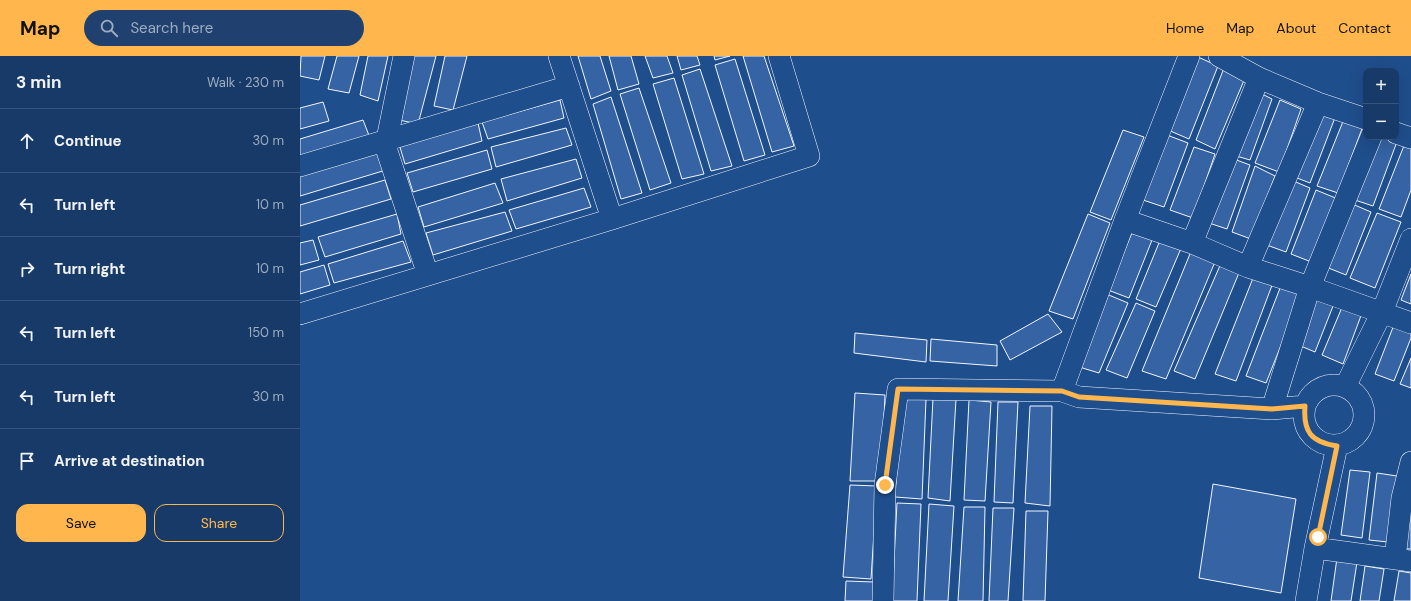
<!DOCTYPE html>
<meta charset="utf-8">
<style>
body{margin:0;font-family:"DM Sans",sans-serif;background:#20416f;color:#f1f3f6}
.controls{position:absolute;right:12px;top:12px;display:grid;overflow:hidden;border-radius:8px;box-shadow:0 4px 16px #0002}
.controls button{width:36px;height:36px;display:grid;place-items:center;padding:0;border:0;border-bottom:1px solid #36547d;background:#173a69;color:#f1f3f6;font:20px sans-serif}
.stop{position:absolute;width:12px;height:12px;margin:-9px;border:3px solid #ffb74d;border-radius:50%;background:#fff}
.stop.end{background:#ffb74d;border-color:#fff;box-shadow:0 1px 4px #0008}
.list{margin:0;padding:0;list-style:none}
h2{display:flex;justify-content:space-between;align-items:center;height:52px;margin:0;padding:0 16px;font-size:17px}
h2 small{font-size:13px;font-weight:400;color:#9eadc0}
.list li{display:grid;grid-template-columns:26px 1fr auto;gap:12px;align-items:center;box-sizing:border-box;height:64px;padding:0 16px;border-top:1px solid #36547d}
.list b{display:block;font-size:15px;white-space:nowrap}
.list em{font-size:13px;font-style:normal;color:#9eadc0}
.actions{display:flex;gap:8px;padding:12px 16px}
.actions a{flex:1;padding:9px 0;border:1px solid #ffb74d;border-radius:12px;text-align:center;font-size:14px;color:#ffb74d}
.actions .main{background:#ffb74d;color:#111}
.icon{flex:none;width:22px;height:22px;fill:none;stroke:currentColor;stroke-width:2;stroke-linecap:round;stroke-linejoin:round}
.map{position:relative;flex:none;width:1111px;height:545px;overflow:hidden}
header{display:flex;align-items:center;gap:24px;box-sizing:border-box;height:56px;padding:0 20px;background:#ffb74d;color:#111}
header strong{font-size:19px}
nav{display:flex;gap:22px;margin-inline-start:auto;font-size:14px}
.search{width:280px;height:36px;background:#20416f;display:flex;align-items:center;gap:10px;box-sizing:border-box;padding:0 14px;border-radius:22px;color:#9eadc0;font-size:15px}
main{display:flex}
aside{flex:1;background:#173a69}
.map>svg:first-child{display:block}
</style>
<header>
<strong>Map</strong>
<div class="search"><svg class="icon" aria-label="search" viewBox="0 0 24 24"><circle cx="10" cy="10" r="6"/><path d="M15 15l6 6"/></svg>Search here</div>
<nav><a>Home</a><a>Map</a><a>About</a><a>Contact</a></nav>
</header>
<main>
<aside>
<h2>3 min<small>Walk · 230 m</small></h2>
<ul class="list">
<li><svg class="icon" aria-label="ahead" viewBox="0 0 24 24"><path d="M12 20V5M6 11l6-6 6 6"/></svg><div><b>Continue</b></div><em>30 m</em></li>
<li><svg class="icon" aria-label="left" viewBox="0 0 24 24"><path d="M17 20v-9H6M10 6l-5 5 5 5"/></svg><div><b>Turn left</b></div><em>10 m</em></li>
<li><svg class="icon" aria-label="right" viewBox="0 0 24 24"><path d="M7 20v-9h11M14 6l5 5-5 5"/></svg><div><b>Turn right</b></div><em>10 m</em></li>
<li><svg class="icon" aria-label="left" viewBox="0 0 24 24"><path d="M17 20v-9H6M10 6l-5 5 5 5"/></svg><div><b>Turn left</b></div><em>150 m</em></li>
<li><svg class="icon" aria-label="left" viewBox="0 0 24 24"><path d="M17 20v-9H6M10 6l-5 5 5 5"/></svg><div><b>Turn left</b></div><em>30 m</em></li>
<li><svg class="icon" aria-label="arrive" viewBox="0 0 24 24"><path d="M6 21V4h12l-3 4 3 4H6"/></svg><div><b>Arrive at destination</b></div></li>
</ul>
<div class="actions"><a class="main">Save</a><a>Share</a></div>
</aside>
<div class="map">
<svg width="1111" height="545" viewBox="0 0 1111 545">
<rect width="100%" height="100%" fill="#1f4e8c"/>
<path fill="#3563a3" stroke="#f2f6ff" d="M1,0H25L19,24L0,20Z
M37,0H59L49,37L28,33Z
M68,0H88L78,45L60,39Z
M114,0H136L118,68L99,64Z
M145,0H167L153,54L134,50Z
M278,0H300L311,35L291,43Z
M309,0H331L339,28L318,34Z
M345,0H367L373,17L353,22Z
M377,0H397L400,9L381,14Z
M414,0H430L415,4Z
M443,0H464L494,90L472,96Z
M898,1L918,10L889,83L868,74Z
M435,3L465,99L444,105L415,9Z
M924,12L945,22L915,93L896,84Z
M400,13L432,110L411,115L382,19Z
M374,22L404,118L382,123L353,28Z
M339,32L371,127L350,134L320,38Z
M958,36L972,43L950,104L933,99Z
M311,41L342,137L321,143L293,48Z
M260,44L264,62L188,83L182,66Z
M980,44L1001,53L979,116L955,107Z
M23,46L29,65L0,73V52Z
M1019,53L1036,59L1010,127L992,120Z
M1044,63L1063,70L1038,137L1017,130Z
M63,64L70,82L0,103V83Z
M178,67L182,85L105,108L99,88Z
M266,72L272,89L196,111L191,91Z
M823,74L844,81L811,164L790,156Z
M867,79L888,87L864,151L843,144Z
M1077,81L1098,83L1073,150L1052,143Z
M1105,87L1111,89V134L1101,161L1079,153Z
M894,91L915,98L893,162L870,154Z
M187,94L192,113L113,136L107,117Z
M78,96L86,114L0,140V120Z
M931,102L950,109L927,173L906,166Z
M276,103L282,122L207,145L201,123Z
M955,110L975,120L951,183L932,176Z
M85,124L91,143L0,170V149Z
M991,124L1010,132L986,196L964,188Z
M195,127L203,147L124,171L118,151Z
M284,132L291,151L216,173L209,154Z
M1016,134L1038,143L1014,207L991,198Z
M1050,147L1071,156L1046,219L1026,211Z
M205,156L212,175L133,199L126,177Z
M1077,157L1101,166L1075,232L1050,222Z
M97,158L101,178L25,201L18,181Z
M788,158L810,167L773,263L749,255Z
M834,172L854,179L829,242L808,234Z
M861,182L882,190L856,251L836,243Z
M13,184L19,204L0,209V187Z
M103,185L111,206L34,227L28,208Z
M892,193L917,201L866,323L842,315Z
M922,205L941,212L895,323L874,315Z
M24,209L30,229L0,238V216Z
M955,217L974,224L936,325L915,318Z
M1111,218V248L1101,244Z
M982,227L1003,234L966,327L946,320Z
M804,237L828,247L799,317L776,310Z
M1017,238L1035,245L1015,296L996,288Z
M836,247L855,255L827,322L806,314Z
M1043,249L1062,257L1043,308L1022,299Z
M748,258L762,276L710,304L700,285Z
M1095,266L1111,273V282L1094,325L1075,318Z
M555,277L627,284L626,306L554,297Z
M631,283L697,289V310L630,305Z
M1111,302V332L1100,328Z
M555,337L585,339L581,425H550Z
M633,342L656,343L650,445L628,442Z
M602,343H626L622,443L595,441Z
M669,344L691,346L685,445L664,444Z
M698,346H718L713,447L694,446Z
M730,350H752L750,450L725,447Z
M1050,414L1070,416L1062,482L1041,479Z
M1077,417L1097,420L1088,486L1069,484Z
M913,428L996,443L981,537L899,522Z
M550,429L577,430L571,523L543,521Z
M1111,443V493H1104Z
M597,447L621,448L617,545H592Z
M629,448L654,450L648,545H624Z
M664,451H685L683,545H658Z
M693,452H714L708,545H689Z
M726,455H748L745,545H723Z
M1037,502L1057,506L1051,545H1031Z
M1065,510L1084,513L1079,545H1060Z
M1099,515L1111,517V545H1094Z
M546,525L574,526L573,545H545Z"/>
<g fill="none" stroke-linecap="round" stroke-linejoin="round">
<defs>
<path id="minor" d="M104,0L87,83V95L128,219
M259,0L312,163
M919,0L959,22L1018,47L1066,63
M1096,77L1111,82
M0,110L269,30
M825,164L892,187L948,211L1010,231L1111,267
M892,187L959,22
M948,211L1018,47
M0,258L312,163L509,100L479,0
M1004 359a30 30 0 1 1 60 0a30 30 0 1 1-60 0Z
M1045,331L1082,256L1111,183
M762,335L825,164L889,0
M972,353L1010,231L1071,81
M1015,492L1111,505
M1095,503L1102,442L1111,406
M583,545L585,429L598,333L762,335L779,341L972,353L1005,350
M1006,545L1015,492L1037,390"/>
</defs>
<use href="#minor" stroke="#f2f6ff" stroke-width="22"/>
<use href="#minor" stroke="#1f4e8c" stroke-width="21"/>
</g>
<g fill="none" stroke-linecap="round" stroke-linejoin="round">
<path stroke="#ffb74d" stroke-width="5" d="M585,429L598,333L762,335L779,341L972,353L1005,350C1003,376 1011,386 1037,390L1018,481"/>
</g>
</svg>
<div class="controls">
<button>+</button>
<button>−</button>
</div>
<div class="stop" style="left:1018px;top:481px"></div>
<div class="stop end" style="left:585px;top:429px"></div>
</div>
</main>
